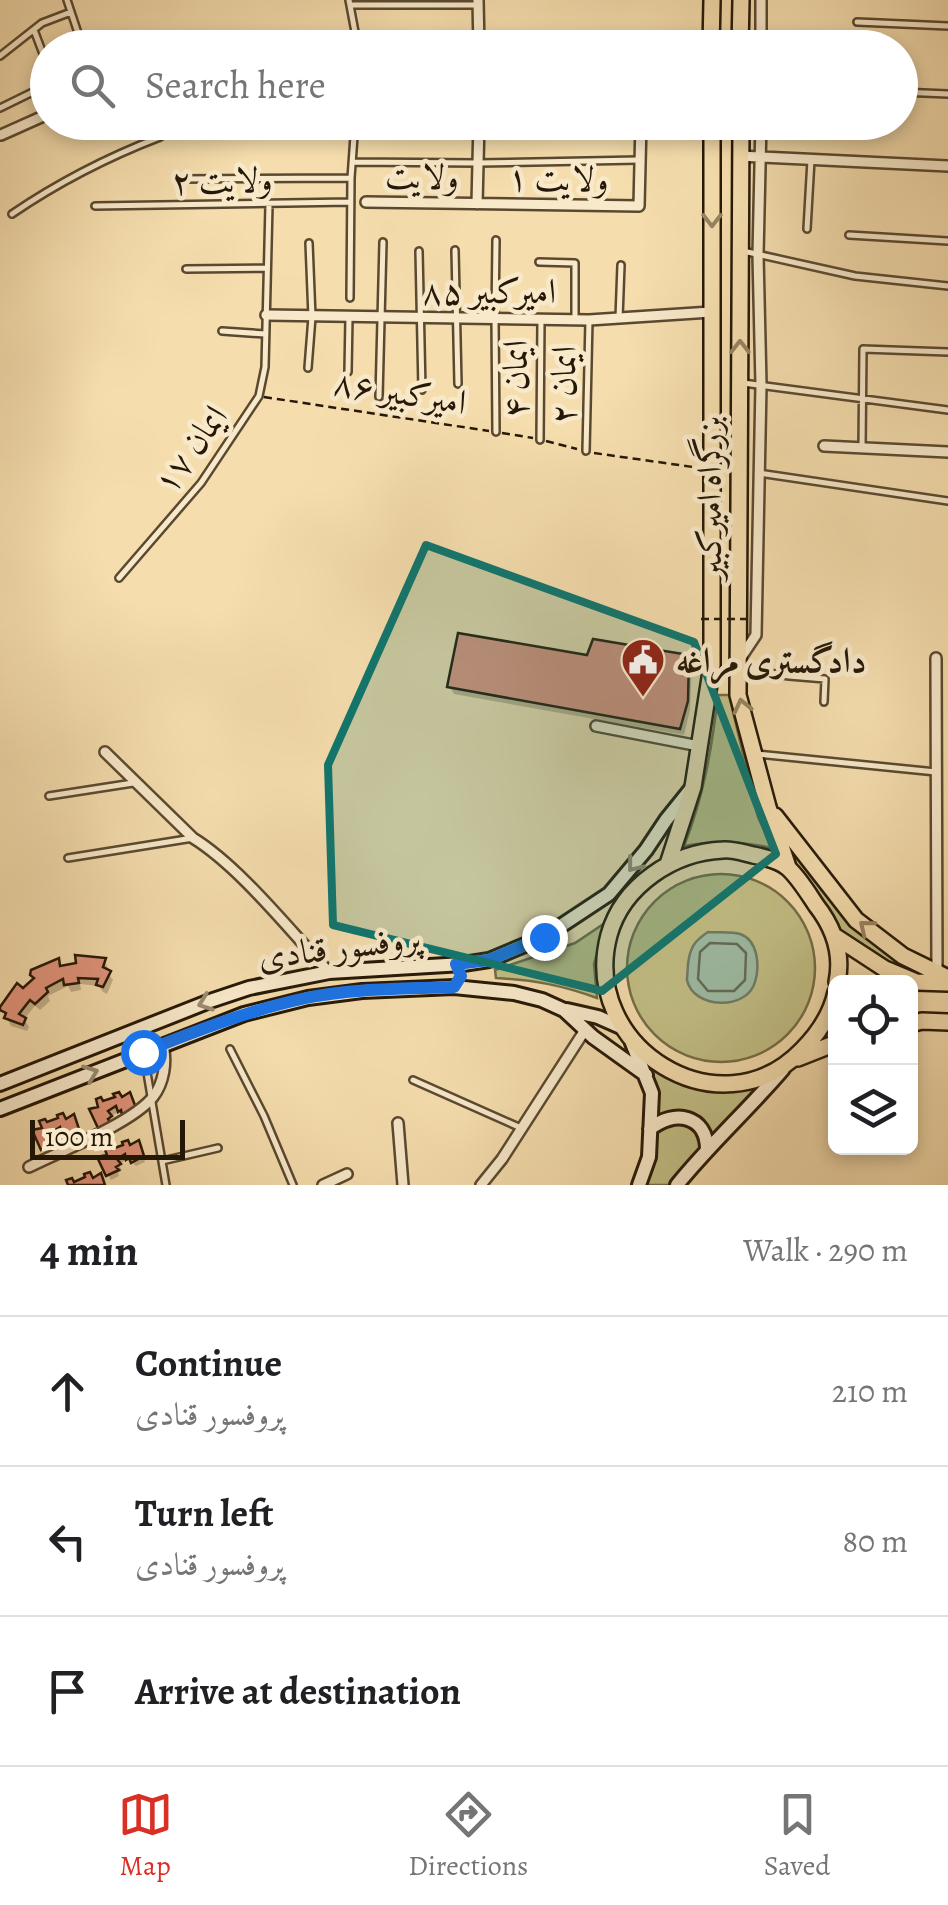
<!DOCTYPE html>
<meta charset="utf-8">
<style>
body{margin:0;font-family:Alegreya,Amiri,serif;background:#f6f6f6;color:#202124}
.controls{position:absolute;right:30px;bottom:30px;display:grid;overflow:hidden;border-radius:15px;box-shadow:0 5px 15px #0003}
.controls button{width:90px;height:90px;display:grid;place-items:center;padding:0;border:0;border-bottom:2px solid #e0e0e0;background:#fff;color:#202124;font:50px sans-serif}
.scale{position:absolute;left:30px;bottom:25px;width:155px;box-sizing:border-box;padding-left:10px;border:5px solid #261807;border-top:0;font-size:28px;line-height:35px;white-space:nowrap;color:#261807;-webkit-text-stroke:8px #f8e9ca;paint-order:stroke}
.stop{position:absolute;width:30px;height:30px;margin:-22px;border:8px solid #1a73e8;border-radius:50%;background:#fff}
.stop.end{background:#1a73e8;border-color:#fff;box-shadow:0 2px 10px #0008}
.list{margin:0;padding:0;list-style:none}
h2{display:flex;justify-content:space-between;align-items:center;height:130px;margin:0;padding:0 40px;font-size:42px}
h2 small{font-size:32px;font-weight:400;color:#757577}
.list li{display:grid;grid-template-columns:65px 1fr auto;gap:30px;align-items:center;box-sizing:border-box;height:150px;padding:0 40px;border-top:2px solid #e0e0e0}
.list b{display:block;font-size:38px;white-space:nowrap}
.list p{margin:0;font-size:32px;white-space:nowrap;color:#757577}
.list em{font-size:32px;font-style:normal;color:#757577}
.icon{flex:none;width:55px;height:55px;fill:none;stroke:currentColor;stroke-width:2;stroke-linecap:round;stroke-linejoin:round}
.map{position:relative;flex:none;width:948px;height:1185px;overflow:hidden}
.search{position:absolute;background:#fff;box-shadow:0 5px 15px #0003;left:30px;right:30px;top:30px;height:110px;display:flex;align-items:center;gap:25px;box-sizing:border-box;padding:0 35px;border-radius:55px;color:#757577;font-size:38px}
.sheet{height:580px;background:#fff}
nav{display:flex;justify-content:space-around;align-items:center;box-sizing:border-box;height:140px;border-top:2px solid #e0e0e0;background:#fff;font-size:28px;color:#757577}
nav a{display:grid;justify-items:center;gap:5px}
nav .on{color:#d93025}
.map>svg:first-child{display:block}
</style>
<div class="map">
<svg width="948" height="1185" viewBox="0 0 948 1185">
<rect width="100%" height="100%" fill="#f5ddad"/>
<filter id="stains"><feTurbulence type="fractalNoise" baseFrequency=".002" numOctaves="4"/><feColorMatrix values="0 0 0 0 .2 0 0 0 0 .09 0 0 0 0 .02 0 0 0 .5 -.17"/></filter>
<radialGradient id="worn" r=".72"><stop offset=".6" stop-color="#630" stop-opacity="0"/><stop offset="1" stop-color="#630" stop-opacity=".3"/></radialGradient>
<path fill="#c2bf85" stroke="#746c46" stroke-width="2.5" d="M718,695H729L758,817L773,848C738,841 720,840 684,846C704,796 712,747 718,695Z
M768,807L846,909L946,977L916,982L836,937L788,867Z
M627 968a94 94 0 1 1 188 0a94 94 0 1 1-188 0Z
M605,923L594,964L597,998C561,985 534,980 496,978L495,970L575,943Z
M643,1060L685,1083L773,1077L712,1137C703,1107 679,1116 655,1120Z
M672,1124C693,1125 695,1127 703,1146L671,1185H646L653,1160L654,1134L659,1127Z"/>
<path fill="#9dbda6" stroke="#6d7b66" stroke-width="2.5" d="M708,932C717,933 731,931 740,934C758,940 760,966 755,982C747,1011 693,1009 687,980C687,979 688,965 688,964C690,948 694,941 708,932Z"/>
<path fill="#0003" d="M589,657H687L692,665L690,710L684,735L454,694L450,687Z
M58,961L62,968L104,961L108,968L107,972L113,980L107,994L103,992L99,986L80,984L81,990L71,992L68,986L48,996L50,1001L40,1010L35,1006L24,1019L29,1027L27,1031L11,1026L2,1009Z
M118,1098L137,1114L123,1116L120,1111L110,1117L113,1122L103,1132L92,1111Z
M65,1122H76L80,1135L71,1140L63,1132L54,1138L57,1143L53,1146L55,1149L46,1153L36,1132L45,1129L46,1125Z
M140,1148L145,1162L136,1166L129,1159L118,1164L122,1170L118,1173L119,1176L111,1180L101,1159L110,1156L111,1152Z"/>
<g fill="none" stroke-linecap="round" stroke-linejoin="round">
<path stroke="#626a56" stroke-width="2.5" d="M710,943L737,944L746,953L745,980L734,991H708L698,979L700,952Z"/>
</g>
<path fill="#e2947c" stroke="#261807" stroke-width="2.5" d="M458,633L587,655L593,639L689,655L688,701L680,729L447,687Z
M75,955L106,958L103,967L111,971L103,987L96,985L98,979L78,978L79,983L64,985L63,979L46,988L48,992L35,1004L30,1000L19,1014L26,1018L23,1025L4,1018L6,1013L0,1010V1007L17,983L23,988L34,978L30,975L31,970L59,958L60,966L76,963Z
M119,1092L122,1097L130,1092L136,1108L122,1115L121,1110L118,1112L116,1106L108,1111L112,1116L108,1119L110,1122L98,1128L89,1109L98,1107L96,1099L101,1097L103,1101L115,1097L113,1094Z
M63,1113L66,1119L74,1114L79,1129L66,1136L64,1131L61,1133L60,1127L52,1132L56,1137L51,1140L54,1143L41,1150L32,1130L42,1128L39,1121L45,1119L47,1122L58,1118L57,1115Z
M128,1140L130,1145L139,1140L144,1156L131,1163L129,1158L126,1160L125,1154L117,1159L121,1164L116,1167L119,1170L106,1176L97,1157L107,1155L104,1147L110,1145L112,1149L123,1145L122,1142Z
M90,1172L93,1178L101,1173L105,1185H68L66,1180L72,1178L74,1182L85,1177L84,1174Z"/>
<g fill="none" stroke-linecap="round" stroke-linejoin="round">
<defs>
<path id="service" d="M67,0L83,48
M349,0L358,48
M350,5H477
M857,22L948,26
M34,30L48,67
M285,48L357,43
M0,56L42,23L71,12
M900,92L948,94
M0,108L47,85
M352,162L478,163L639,160
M180,179L351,178
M95,206L351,202
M12,214C59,182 108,157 160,137V122
M807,229L811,160
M849,235L948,241
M496,240L495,319L496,432
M455,250L458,384
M419,251L422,390
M743,251L855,276L948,286
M539,262L575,263V320
M186,269L267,268
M350,298L351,178L355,122
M619,318L621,265
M222,331L265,334
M308,368L312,317L309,243
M348,372L349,317
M743,383L948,410
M379,397L383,242
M540,440L541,319
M862,447L863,349L948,352
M586,451L589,320
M759,473L948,501
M119,578L201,483L259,396L265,367L269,205
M742,669L789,676L825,679L824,702
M757,754L936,772
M49,796L133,783
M68,858L193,838
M230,1049L264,1116L293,1185
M144,1055L166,1185
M413,1080L521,1128
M162,1161L218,1148"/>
<path id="minor" d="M478,0L479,48
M761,48V0
M46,85L48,89
M1,135L48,114
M740,156L948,166
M366,202L639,206L641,122
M477,204L479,122
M266,315L589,320L711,312
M824,446L948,452
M936,658L937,972
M740,659L756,635L761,385L758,255L761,122
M596,726L699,746
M105,752L193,838C240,867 290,931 329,972
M398,1123L403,1185
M29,1167C61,1151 132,1123 153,1097C164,1083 167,1062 163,1045
M323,1185L347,1174
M481,1185L502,1159L585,1030"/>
<path id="secondary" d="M567,1010L598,1017L623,1028
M632,1043L652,1093L649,1157L639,1185
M0,1084L210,1001L249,988L329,972L463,964L489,960L544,937L609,894L646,850L666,820L691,789
M0,1109L244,1014L308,998L362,991L454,987L514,993L542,1000L564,1010L593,1037L646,1075
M650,1129C674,1109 707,1115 707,1150
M677,1185C710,1144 749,1109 783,1069"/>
<path id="primary" d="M711,48L712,0
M740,48L741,0
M741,122L738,695L768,807L788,867
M775,816L856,920L903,956L948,978
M668,864L693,787L712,665V122
M836,937L885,969L916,982L948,983
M836,992C831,1015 819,1033 802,1050C720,1135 579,1047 609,935C623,885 674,852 723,850C733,849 744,853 753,855C764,857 780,861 788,868C799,878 808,893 816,905C834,928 843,953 837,982
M910,1024L922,1021L948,1022
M798,1058L836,1043"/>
</defs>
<use href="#service" stroke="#5a4930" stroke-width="10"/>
<use href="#minor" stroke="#5a4930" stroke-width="14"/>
<use href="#secondary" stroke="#261807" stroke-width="18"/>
<use href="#primary" stroke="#261807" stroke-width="20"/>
<path stroke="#261807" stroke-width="2.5" stroke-dasharray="8 5" stroke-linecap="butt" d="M264,397L489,431
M502,433L533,438
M546,441L577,449
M594,453L700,468"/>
<use href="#service" stroke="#f8e9ca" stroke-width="5"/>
<use href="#minor" stroke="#f8e9ca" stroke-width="9"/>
<use href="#secondary" stroke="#f8e9ca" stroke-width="12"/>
<use href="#primary" stroke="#f5ddad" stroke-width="15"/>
<path stroke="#261807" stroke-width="2.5" stroke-dasharray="8 5" stroke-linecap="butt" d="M701,619H750"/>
</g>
<defs><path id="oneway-chevron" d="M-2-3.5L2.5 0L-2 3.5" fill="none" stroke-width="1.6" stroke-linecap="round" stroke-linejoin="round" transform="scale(2.5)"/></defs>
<g stroke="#988462">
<use href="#oneway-chevron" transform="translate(712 220) rotate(90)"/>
<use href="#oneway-chevron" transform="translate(740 347) rotate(-90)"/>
<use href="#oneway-chevron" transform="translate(742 706) rotate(-103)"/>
<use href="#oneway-chevron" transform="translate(866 927) rotate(-141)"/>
</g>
<g stroke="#9a8b72">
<use href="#oneway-chevron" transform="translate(634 865) rotate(128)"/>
<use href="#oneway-chevron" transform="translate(205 1003) rotate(160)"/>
<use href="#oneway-chevron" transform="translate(91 1073) rotate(-21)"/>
</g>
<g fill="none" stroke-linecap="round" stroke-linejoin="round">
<path stroke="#1a73e8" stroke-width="12" d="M143,1052C196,1031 250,1010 306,998C355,988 405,989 454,987L461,976L456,964L489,960L544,937"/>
</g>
<path fill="#0f766e" fill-opacity="0.2" stroke="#0f766e" stroke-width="8" stroke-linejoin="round" d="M426,545L694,642L776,854L602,991L333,925L328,765Z"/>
<defs>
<symbol id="civic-pin" viewBox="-11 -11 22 30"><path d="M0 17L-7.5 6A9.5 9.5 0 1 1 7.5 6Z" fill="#8f2418" stroke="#f8e9ca"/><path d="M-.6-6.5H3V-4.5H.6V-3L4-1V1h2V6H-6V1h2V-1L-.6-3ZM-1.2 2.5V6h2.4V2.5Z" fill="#fff"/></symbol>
</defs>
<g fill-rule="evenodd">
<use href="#civic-pin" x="618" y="635" width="50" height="68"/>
</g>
<g text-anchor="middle" stroke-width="9" stroke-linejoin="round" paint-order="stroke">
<g font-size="35" fill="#261807" stroke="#f8e9ca">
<text transform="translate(422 176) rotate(1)" y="12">ولایت</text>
<text transform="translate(558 178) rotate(1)" y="12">ولایت ۱</text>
<text transform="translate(222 180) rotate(-1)" y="12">ولایت ۲</text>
<text x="489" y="303">امیرکبیر ۸۵</text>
<text transform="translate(515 379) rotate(-90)" y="12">ایمان ۴</text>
<text transform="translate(563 385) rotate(-89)" y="12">ایمان ۲</text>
<text transform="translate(400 392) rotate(9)" y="12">امیرکبیر ۸۶</text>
<text transform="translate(190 449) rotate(-54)" y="12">ایمان ۱۷</text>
<text transform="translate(709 498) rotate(-90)" y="12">بزرگراه امیرکبیر</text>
<text transform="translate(339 947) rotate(-7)" y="12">پروفسور قنادی</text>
</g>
<g font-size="35" font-weight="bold" fill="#261807" stroke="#f8e9ca" text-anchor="start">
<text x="676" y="672">دادگستری مراغه</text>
</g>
</g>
<rect width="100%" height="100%" filter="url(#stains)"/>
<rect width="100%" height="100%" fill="url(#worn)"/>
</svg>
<div class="controls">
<button><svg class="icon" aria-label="locate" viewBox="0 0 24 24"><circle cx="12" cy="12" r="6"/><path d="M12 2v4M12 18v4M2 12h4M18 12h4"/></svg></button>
<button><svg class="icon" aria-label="layers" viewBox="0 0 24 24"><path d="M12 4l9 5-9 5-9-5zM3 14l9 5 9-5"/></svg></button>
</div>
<div class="scale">100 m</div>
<div class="stop" style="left:143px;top:1052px"></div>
<div class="stop end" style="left:544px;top:937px"></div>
<div class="search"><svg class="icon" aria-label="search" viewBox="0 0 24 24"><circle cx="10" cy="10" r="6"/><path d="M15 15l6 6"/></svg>Search here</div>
</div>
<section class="sheet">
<h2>4 min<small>Walk · 290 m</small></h2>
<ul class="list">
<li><svg class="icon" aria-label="ahead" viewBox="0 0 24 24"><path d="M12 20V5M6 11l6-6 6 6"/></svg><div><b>Continue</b><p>پروفسور قنادی</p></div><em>210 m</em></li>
<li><svg class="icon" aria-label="left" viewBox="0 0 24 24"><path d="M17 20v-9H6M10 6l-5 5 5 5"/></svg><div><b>Turn left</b><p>پروفسور قنادی</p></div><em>80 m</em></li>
<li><svg class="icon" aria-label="arrive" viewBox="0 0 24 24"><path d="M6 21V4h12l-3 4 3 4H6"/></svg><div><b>Arrive at destination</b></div></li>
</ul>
</section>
<nav>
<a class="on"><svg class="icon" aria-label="map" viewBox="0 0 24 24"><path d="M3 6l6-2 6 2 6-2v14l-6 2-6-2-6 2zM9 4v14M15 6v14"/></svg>Map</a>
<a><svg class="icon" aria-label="directions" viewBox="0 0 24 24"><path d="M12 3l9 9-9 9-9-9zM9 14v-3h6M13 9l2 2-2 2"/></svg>Directions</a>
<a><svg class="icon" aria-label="saved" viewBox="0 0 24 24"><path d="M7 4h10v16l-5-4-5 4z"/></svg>Saved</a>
</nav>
